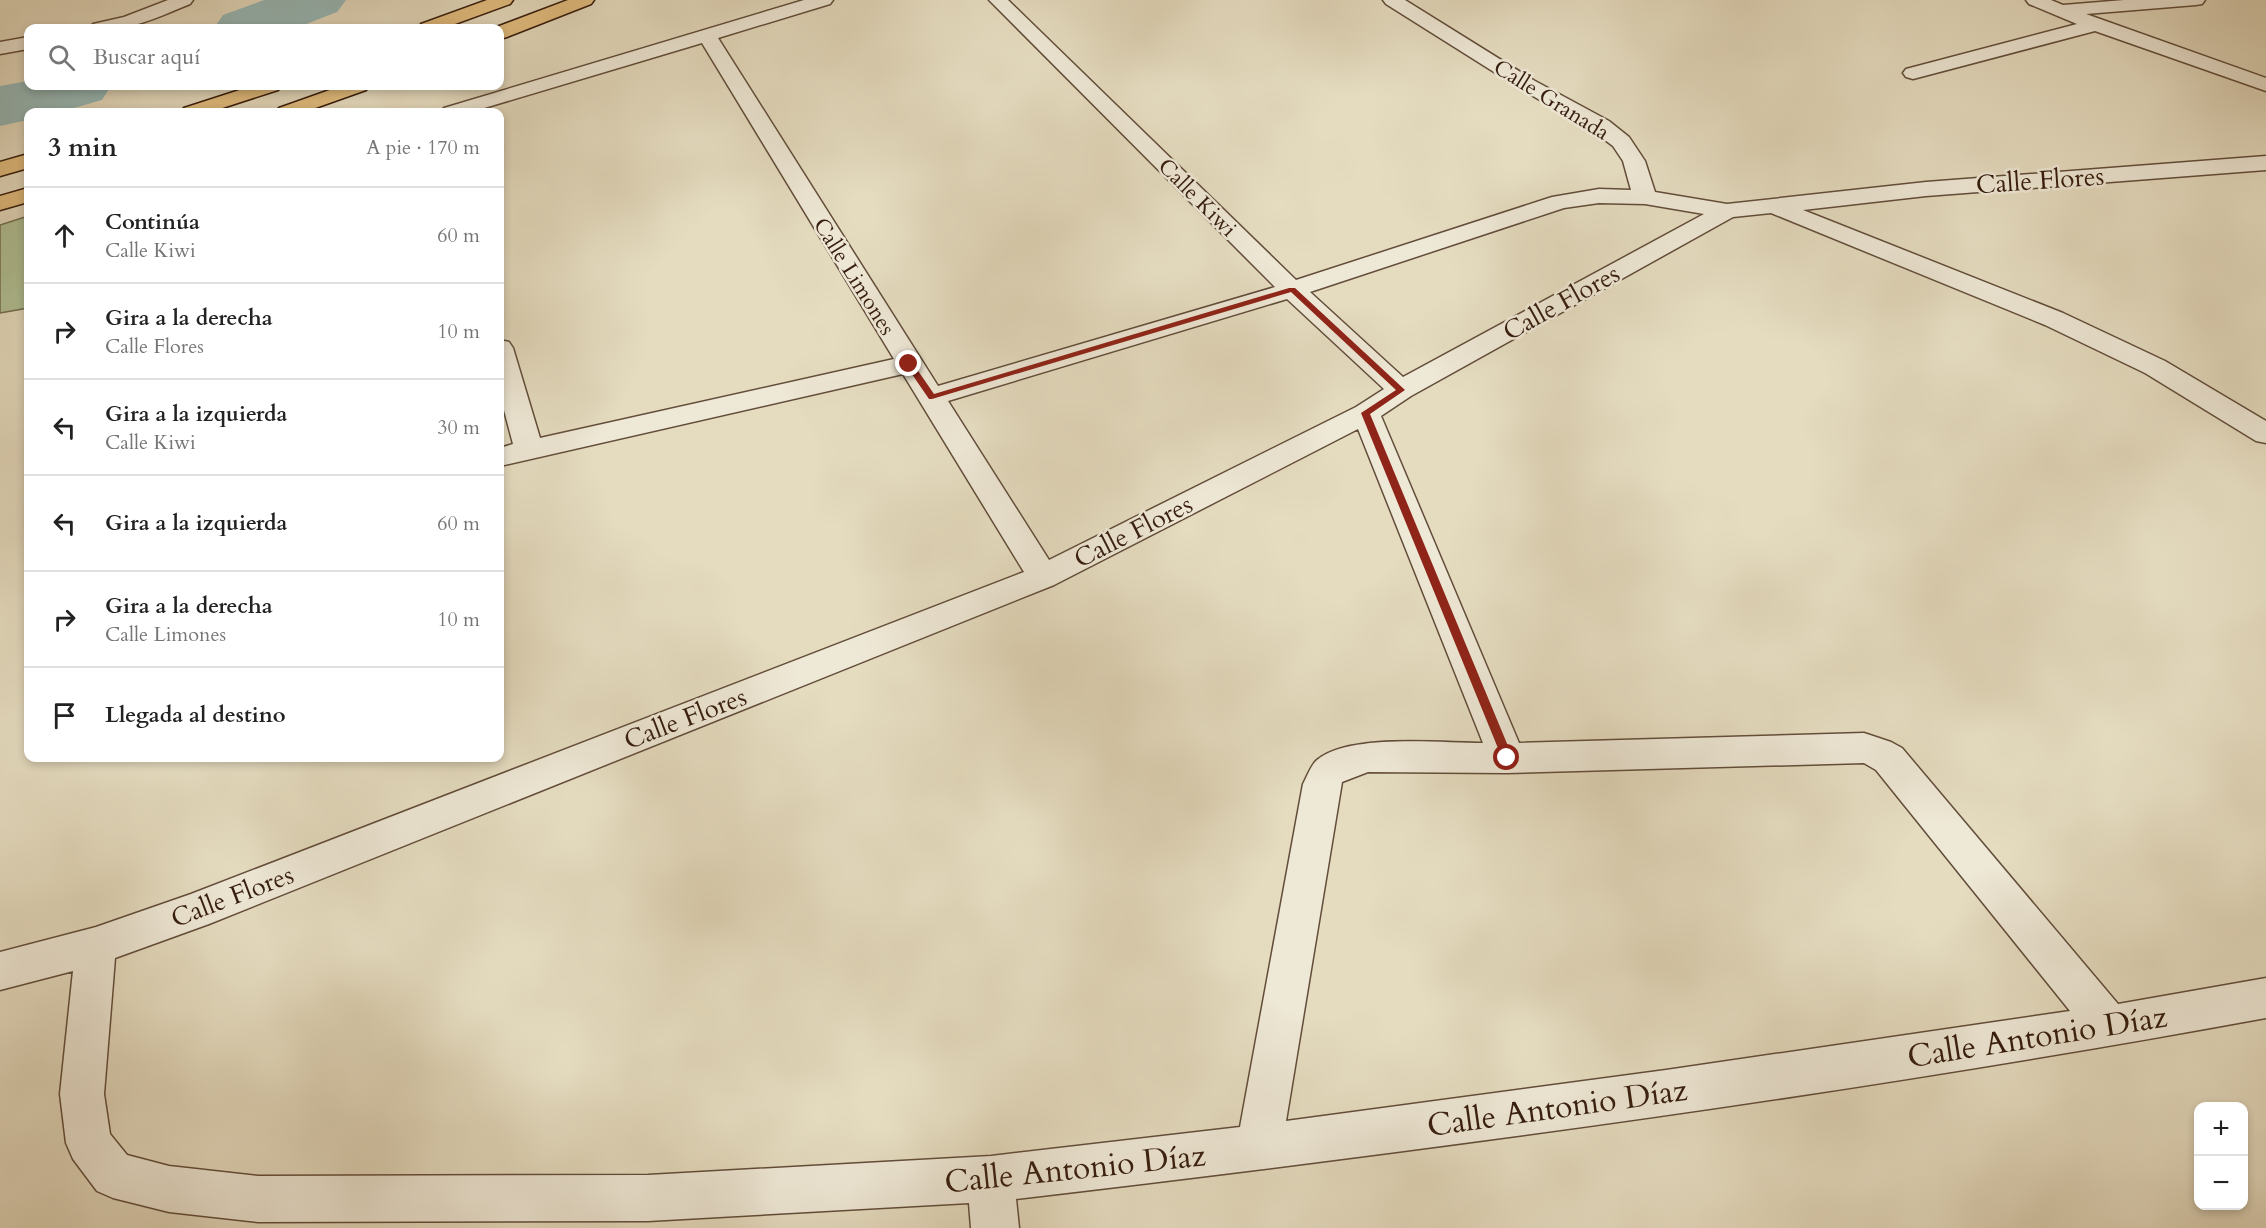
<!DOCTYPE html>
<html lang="es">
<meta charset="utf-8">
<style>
body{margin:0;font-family:Cardo,serif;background:#f2f2f2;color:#222}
.controls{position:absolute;right:18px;bottom:18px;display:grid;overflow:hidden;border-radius:12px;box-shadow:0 3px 9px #0003}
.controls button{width:54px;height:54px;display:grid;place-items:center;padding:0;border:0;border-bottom:2px solid #e0e0e0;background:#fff;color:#222;font:30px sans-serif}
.stop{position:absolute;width:18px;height:18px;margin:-14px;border:4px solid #8f2418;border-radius:50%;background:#fff}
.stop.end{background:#8f2418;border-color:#fff;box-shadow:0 2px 6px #0008}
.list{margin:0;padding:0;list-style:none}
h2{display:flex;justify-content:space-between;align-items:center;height:78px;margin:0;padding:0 24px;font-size:26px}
h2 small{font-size:20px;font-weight:400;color:#767676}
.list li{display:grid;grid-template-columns:39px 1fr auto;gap:18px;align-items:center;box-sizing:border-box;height:96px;padding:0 24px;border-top:2px solid #e0e0e0}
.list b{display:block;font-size:22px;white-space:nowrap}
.list p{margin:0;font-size:20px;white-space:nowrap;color:#767676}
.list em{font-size:20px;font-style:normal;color:#767676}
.icon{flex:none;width:33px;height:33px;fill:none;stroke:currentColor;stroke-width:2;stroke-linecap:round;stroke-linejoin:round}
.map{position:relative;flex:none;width:2266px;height:1228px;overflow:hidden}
.search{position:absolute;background:#fff;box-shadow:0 3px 9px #0003;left:24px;top:24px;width:480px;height:66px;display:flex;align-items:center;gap:15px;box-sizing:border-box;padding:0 21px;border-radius:12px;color:#767676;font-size:22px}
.panel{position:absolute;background:#fff;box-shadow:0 3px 9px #0003;left:24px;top:108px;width:480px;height:654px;border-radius:12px}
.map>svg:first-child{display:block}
</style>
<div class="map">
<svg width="2266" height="1228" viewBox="0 0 2266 1228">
<rect width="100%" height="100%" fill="#e5dcc0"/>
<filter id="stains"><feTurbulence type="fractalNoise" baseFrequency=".00333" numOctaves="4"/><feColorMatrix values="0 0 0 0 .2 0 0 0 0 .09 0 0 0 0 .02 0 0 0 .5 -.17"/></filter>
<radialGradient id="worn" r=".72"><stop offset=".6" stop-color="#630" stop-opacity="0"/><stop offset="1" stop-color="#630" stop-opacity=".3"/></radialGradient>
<path fill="#b0c196" stroke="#736f52" stroke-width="1.5" d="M28,216V308L0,313V225Z"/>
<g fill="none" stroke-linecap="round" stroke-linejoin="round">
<path fill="#97bab9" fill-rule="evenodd" d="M264,0H346L337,12L296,28H214L223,15Z
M28,81V86H111L102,100L60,112H28V120L0,126V86Z"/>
<defs>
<path id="minor" d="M168,0H193L190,4C156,18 129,32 91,28L93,24L124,17Z
M804,0H833L830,4L718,38L938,386L1275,287L989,0H1008L1296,280L1552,197L1599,189L1631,190L1623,161L1613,146L1593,131L1521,89L1386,4L1383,0H1405L1535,81L1609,121L1629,137L1645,161L1655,192L1727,204L1926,182L2266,156V170L1926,196L1803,210L2063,313L2165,361L2266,421V443L2256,441L2145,373L2045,325L1771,213L1733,217L1411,396L1381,416L1519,743L1864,733L1891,742L1902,748L2118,1004L2266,978V1018C1852,1094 1434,1150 1016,1199L1019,1228H971L969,1203L648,1221L258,1222L169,1212L113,1198L97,1191L73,1159L66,1143L60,1094L73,971L0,990V952L96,927L191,894L1024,572L903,374L500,466V448L513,444L500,395V340L509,342L513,348L540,438L894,359L702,43L471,112H441L444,108ZM1599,203L1645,204L1704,214L1403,377L1310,292L1564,208ZM1287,299L1384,389L1356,407L1049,560L948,401ZM1358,429L1483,743C1441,743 1349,733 1317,760C1311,765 1307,777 1303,784L1240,1127L991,1156L648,1175L258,1176L169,1166L127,1155L110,1134L104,1094L115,958L209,924L1054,585ZM1864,763L1876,770L2070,1011L1666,1070L1286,1121L1342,782L1368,772L1507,773Z
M2026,0H2051L2063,5L2124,0H2205L2202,4L2196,5L2086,14L2266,78V91L2095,31L1913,79L1906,77L1903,73L1906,69L2077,24L2029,4Z
M28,37V49L0,54V42Z"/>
<path id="major" d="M487,0H513L510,4L444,28H419L421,24Z
M568,0H594L591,4L507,37L500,39V28H494Z
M252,86H281L278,90L210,112H181L184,108Z
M341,86H369L366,90L304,112H276L279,108Z
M28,154V168L0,176V162Z
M28,188V202L0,210V196Z"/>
</defs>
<use href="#minor" stroke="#624d3a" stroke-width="3"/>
<use href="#major" stroke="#361d0e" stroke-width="3"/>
<use href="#minor" fill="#eee8d6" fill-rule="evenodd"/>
<use href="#major" fill="#e2be80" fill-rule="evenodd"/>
</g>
<path fill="#8f2418" d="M1289,288H1295L1405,390L1370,414L1513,758L1511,761H1504L1502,758L1361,413L1396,390L1291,292L932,399H929L905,364L912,362L934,394Z"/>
<g text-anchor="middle" stroke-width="5" stroke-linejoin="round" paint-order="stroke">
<g font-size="22" fill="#361d0e" stroke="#eee8d6">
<text transform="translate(1552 99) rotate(32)" y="8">Calle Granada</text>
<text transform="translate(1198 197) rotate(45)" y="8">Calle Kiwi</text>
<text transform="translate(855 276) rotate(58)" y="8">Calle Limones</text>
</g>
<g font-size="26" fill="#361d0e" stroke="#eee8d6">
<text transform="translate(2040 180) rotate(-4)" y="9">Calle Flores</text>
<text transform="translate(1561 302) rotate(-29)" y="9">Calle Flores</text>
<text transform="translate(1133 531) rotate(-27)" y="9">Calle Flores</text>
<text transform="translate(685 718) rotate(-21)" y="9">Calle Flores</text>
<text transform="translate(232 896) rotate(-21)" y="9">Calle Flores</text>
</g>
<g font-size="32" fill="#361d0e" stroke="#eee8d6">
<text transform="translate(2037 1036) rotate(-9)" y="11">Calle Antonio Díaz</text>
<text transform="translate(1557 1107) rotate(-8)" y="11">Calle Antonio Díaz</text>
<text transform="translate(1075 1168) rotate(-6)" y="11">Calle Antonio Díaz</text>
</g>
</g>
<rect width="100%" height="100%" filter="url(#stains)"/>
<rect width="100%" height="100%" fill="url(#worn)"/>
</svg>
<div class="controls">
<button>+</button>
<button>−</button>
</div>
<div class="stop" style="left:1507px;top:758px"></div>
<div class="stop end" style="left:909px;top:364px"></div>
<div class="search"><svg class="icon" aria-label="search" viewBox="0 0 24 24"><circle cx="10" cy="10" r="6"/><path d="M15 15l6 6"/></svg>Buscar aquí</div>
<section class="panel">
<h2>3 min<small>A pie · 170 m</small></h2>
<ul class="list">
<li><svg class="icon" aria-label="ahead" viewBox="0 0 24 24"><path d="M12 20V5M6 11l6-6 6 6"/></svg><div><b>Continúa</b><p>Calle Kiwi</p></div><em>60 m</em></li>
<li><svg class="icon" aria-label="right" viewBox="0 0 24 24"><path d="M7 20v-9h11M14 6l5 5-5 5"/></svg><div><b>Gira a la derecha</b><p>Calle Flores</p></div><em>10 m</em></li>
<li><svg class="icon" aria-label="left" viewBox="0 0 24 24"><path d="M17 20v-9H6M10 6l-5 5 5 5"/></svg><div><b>Gira a la izquierda</b><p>Calle Kiwi</p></div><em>30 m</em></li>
<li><svg class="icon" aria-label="left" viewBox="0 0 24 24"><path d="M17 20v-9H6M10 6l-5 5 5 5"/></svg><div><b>Gira a la izquierda</b></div><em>60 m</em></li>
<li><svg class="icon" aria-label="right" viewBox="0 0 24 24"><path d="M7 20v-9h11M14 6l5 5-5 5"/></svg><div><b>Gira a la derecha</b><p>Calle Limones</p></div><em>10 m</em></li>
<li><svg class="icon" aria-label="arrive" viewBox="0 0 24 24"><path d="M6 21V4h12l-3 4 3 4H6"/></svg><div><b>Llegada al destino</b></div></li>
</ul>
</section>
</div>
